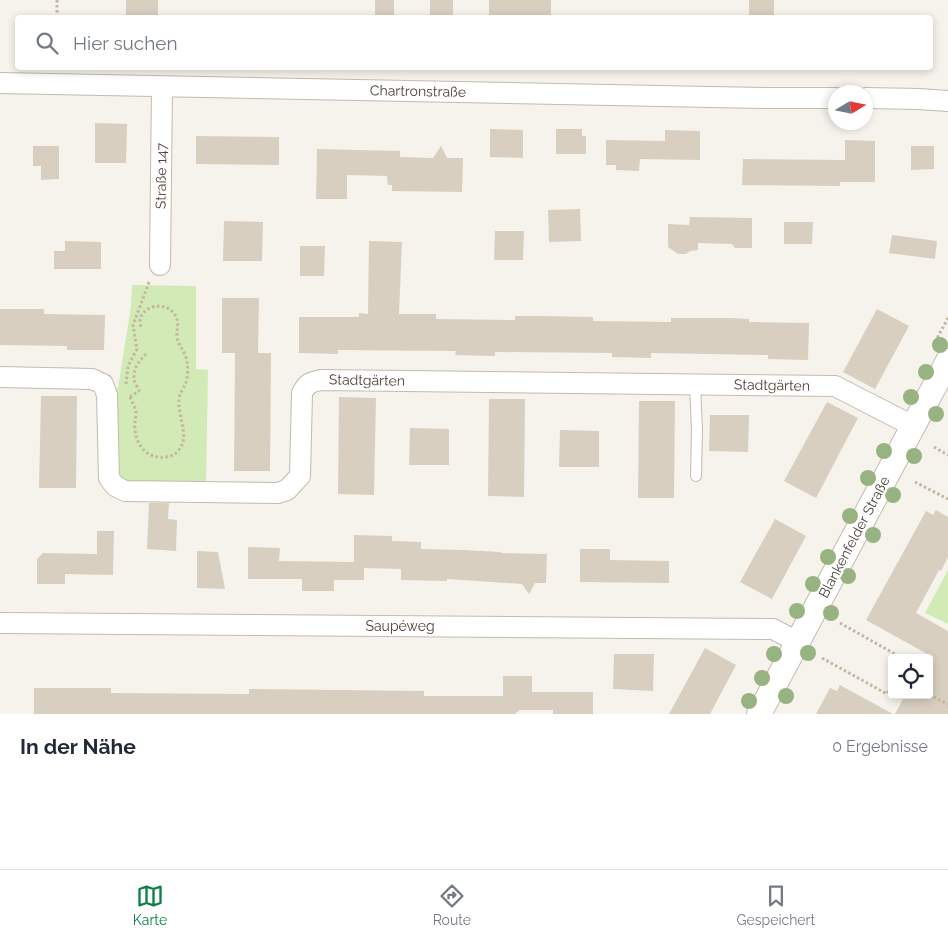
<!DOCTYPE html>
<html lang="de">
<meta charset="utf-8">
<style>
body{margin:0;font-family:Raleway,sans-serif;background:#f6f6f7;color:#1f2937}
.controls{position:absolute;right:15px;bottom:15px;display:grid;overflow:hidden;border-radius:5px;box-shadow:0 2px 8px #0003}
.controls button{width:45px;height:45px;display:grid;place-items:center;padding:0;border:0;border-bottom:1px solid #e0e1e3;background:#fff;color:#1f2937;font:25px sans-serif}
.compass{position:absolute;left:828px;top:85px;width:45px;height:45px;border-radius:50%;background:#fff;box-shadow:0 2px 8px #0003;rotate:80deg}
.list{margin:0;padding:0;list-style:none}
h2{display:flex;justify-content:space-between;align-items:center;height:65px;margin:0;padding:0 20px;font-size:21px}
h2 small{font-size:16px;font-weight:400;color:#747a83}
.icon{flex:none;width:28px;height:28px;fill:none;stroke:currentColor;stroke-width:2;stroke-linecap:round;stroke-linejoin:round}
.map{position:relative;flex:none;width:948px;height:714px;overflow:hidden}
.search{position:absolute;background:#fff;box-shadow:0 2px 8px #0003;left:15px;right:15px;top:15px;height:55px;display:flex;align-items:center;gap:12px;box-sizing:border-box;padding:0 18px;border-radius:5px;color:#747a83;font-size:19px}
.sheet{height:155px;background:#fff}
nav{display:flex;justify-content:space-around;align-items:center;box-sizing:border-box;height:70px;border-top:1px solid #e0e1e3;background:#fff;font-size:14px;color:#747a83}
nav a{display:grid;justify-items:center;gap:2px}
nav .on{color:#0b8043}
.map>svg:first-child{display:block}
</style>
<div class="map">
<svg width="948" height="714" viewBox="0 0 948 714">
<rect width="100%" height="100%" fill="#f6f3ec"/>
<path fill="#d2eab5" d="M132,285L196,286V369L208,370L206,482H127L120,479L116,473L111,389L118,388L131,306Z
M948,570V624L925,613Z"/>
<path fill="#d8cfc1" d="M126,0H158V18H126Z
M375,0H394V18H375Z
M430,0H453V17H430Z
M489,0H551V18H489Z
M749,0H774V18H749Z
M95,123L127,124L126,163H95Z
M490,129L523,130V158L490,157Z
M556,129H582V136H586V154H556Z
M665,130L700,131V160L640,159L639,171L616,170V165H606V140L665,141Z
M196,136L279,137V165L196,164Z
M845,140L875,141V182H840V186L742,185L743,159L845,160Z
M33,146H59V179L41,180V166H33Z
M441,146L447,158H463L462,192L392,191V185H388L387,176L347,175V199H316L317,149L400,151V157L433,158Z
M911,146H934V169L911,170Z
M580,209L581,241L549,242L548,210Z
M690,217L752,218V248H735L732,244L698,243V250L690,251L686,254H678L668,247V224L689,225Z
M224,221L263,222L262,261H223Z
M784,222H813L812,244H784Z
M495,231H524L523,260H494Z
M892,235L937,241L935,259L889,253Z
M65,241L101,242V269H54V251H65Z
M369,241L402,242L399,314H436V319L515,320V316H542L593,317V321L671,322V318H730L749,319V322L809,323L808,360L768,359V355L651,353V358L612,357V353L495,352V356L455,355L456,351L338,350V354L299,353V317H359V313L368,314Z
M300,246H325L324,276H300Z
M222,298H259L258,353H271L270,471H234L235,353H222Z
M0,309H44V314L105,315L104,350H67V346L0,345Z
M877,309L909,326L875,389L843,372Z
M41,396H77L76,488H39Z
M339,397L376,398L374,495L338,494Z
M489,399H525L524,497L488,496Z
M639,401H675L674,498H638Z
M827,402L858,418L816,498L784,481Z
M710,415H749L748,452L709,451Z
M410,428L449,429V465H409Z
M560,430L599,431V467H559Z
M149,503H169L168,519L177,520L176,551L147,549Z
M936,510L948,517V557L941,571L939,570L916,613L948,631V714H895L905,695H929V655L866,620L926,511L933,515Z
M775,519L806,536L772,599L740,582Z
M97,531H114L113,575L65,574V584H37V559L43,553L97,554Z
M354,535L392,536V541L421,542V549L464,550L501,552V553L547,554L546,583H535L529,594L522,584L447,579V581L401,580V569L364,568V580H334V591H302V579H248V547L280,548L279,561L354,562Z
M580,549H610V560L669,561V583L580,582Z
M197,551L218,552L225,589L197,588Z
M705,648L736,665L710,714H669Z
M614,654H654L653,691L613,689Z
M503,676H532V692H593V714H553V710H520L515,714H34V688H111V693L249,694V689L424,691V696H503Z
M840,685L893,714H816L830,688L837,691Z"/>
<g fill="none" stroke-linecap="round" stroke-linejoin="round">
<defs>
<path id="service" d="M695,384L697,430L696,476"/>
<path id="minor" d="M0,83L763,98H836
M866,98L919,99L948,101
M160,265L162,87
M0,377L92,379L103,384L107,395L109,478L115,486L125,491L278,493L287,490L300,476L302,393C307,383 311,382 321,380L835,386L913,426
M0,623L770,629H773L798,642"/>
<path id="tertiary" d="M759,714L948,361"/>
</defs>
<use href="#service" stroke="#c2bbae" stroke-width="12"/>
<use href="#minor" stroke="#c2bbae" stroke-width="22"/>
<use href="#tertiary" stroke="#c2bbae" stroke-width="26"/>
<path stroke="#c4b79f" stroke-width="3" stroke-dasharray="2.5 2.5" stroke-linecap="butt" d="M57,0V18
M935,342L948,318
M126,384L128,366L137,349L133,325L149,282
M130,397C132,402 135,407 136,411C136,418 134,424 135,430C136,442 143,453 154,456C160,458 167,458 173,455C194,442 177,418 179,399C180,393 183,389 185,385C188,378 188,369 187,362C186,353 179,346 177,338C176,330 180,323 175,315C167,301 142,304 140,321C140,323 141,326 141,328
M130,397L139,391C138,387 134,382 134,379C133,368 140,360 147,353
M934,447L948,455
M915,482L948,499
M840,623L902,658
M822,658L887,694L892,686
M929,695L948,704"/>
<use href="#service" stroke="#fff" stroke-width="10"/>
<use href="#minor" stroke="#fff" stroke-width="20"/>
<use href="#tertiary" stroke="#fff" stroke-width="24"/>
</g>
<g fill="#97b381">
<circle cx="940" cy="345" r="8"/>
<circle cx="926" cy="372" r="8"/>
<circle cx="911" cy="397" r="8"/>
<circle cx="936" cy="414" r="8"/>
<circle cx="884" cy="451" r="8"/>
<circle cx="914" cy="456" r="8"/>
<circle cx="868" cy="478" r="8"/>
<circle cx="893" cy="495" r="8"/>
<circle cx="850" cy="516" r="8"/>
<circle cx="873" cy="535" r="8"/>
<circle cx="828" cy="557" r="8"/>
<circle cx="848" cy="576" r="8"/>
<circle cx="813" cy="584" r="8"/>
<circle cx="797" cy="611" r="8"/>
<circle cx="831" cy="613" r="8"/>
<circle cx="808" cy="653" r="8"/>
<circle cx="774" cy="654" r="8"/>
<circle cx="762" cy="678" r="8"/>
<circle cx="786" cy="696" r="8"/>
<circle cx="749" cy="701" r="8"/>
</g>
<g text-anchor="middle" stroke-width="4.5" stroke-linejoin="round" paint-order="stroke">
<g font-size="14" fill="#4b4439" stroke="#fff">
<text transform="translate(418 91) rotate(1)" y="5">Chartronstraße</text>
<text transform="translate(161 176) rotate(-89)" y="5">Straße 147</text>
<text transform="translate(367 380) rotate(1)" y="5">Stadtgärten</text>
<text transform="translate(772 385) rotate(1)" y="5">Stadtgärten</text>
<text transform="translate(854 537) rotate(-62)" y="5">Blankenfelder Straße</text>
<text x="400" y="631">Saupéweg</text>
</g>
</g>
</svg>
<div class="controls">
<button><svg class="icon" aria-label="locate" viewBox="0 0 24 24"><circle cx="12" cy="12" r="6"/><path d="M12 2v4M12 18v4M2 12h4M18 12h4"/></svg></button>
</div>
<svg class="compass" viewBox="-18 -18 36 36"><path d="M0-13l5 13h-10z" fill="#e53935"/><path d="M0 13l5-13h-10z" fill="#747a83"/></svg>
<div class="search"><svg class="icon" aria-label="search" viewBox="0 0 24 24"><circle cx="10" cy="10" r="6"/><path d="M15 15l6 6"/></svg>Hier suchen</div>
</div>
<section class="sheet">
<h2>In der Nähe<small>0 Ergebnisse</small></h2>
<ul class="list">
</ul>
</section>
<nav>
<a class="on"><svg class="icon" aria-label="map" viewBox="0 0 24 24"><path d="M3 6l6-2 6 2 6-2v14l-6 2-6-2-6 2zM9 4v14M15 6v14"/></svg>Karte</a>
<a><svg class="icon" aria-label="directions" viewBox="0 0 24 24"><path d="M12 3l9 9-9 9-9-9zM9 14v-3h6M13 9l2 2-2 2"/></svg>Route</a>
<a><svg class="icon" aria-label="saved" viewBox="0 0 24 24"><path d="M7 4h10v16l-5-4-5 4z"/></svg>Gespeichert</a>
</nav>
